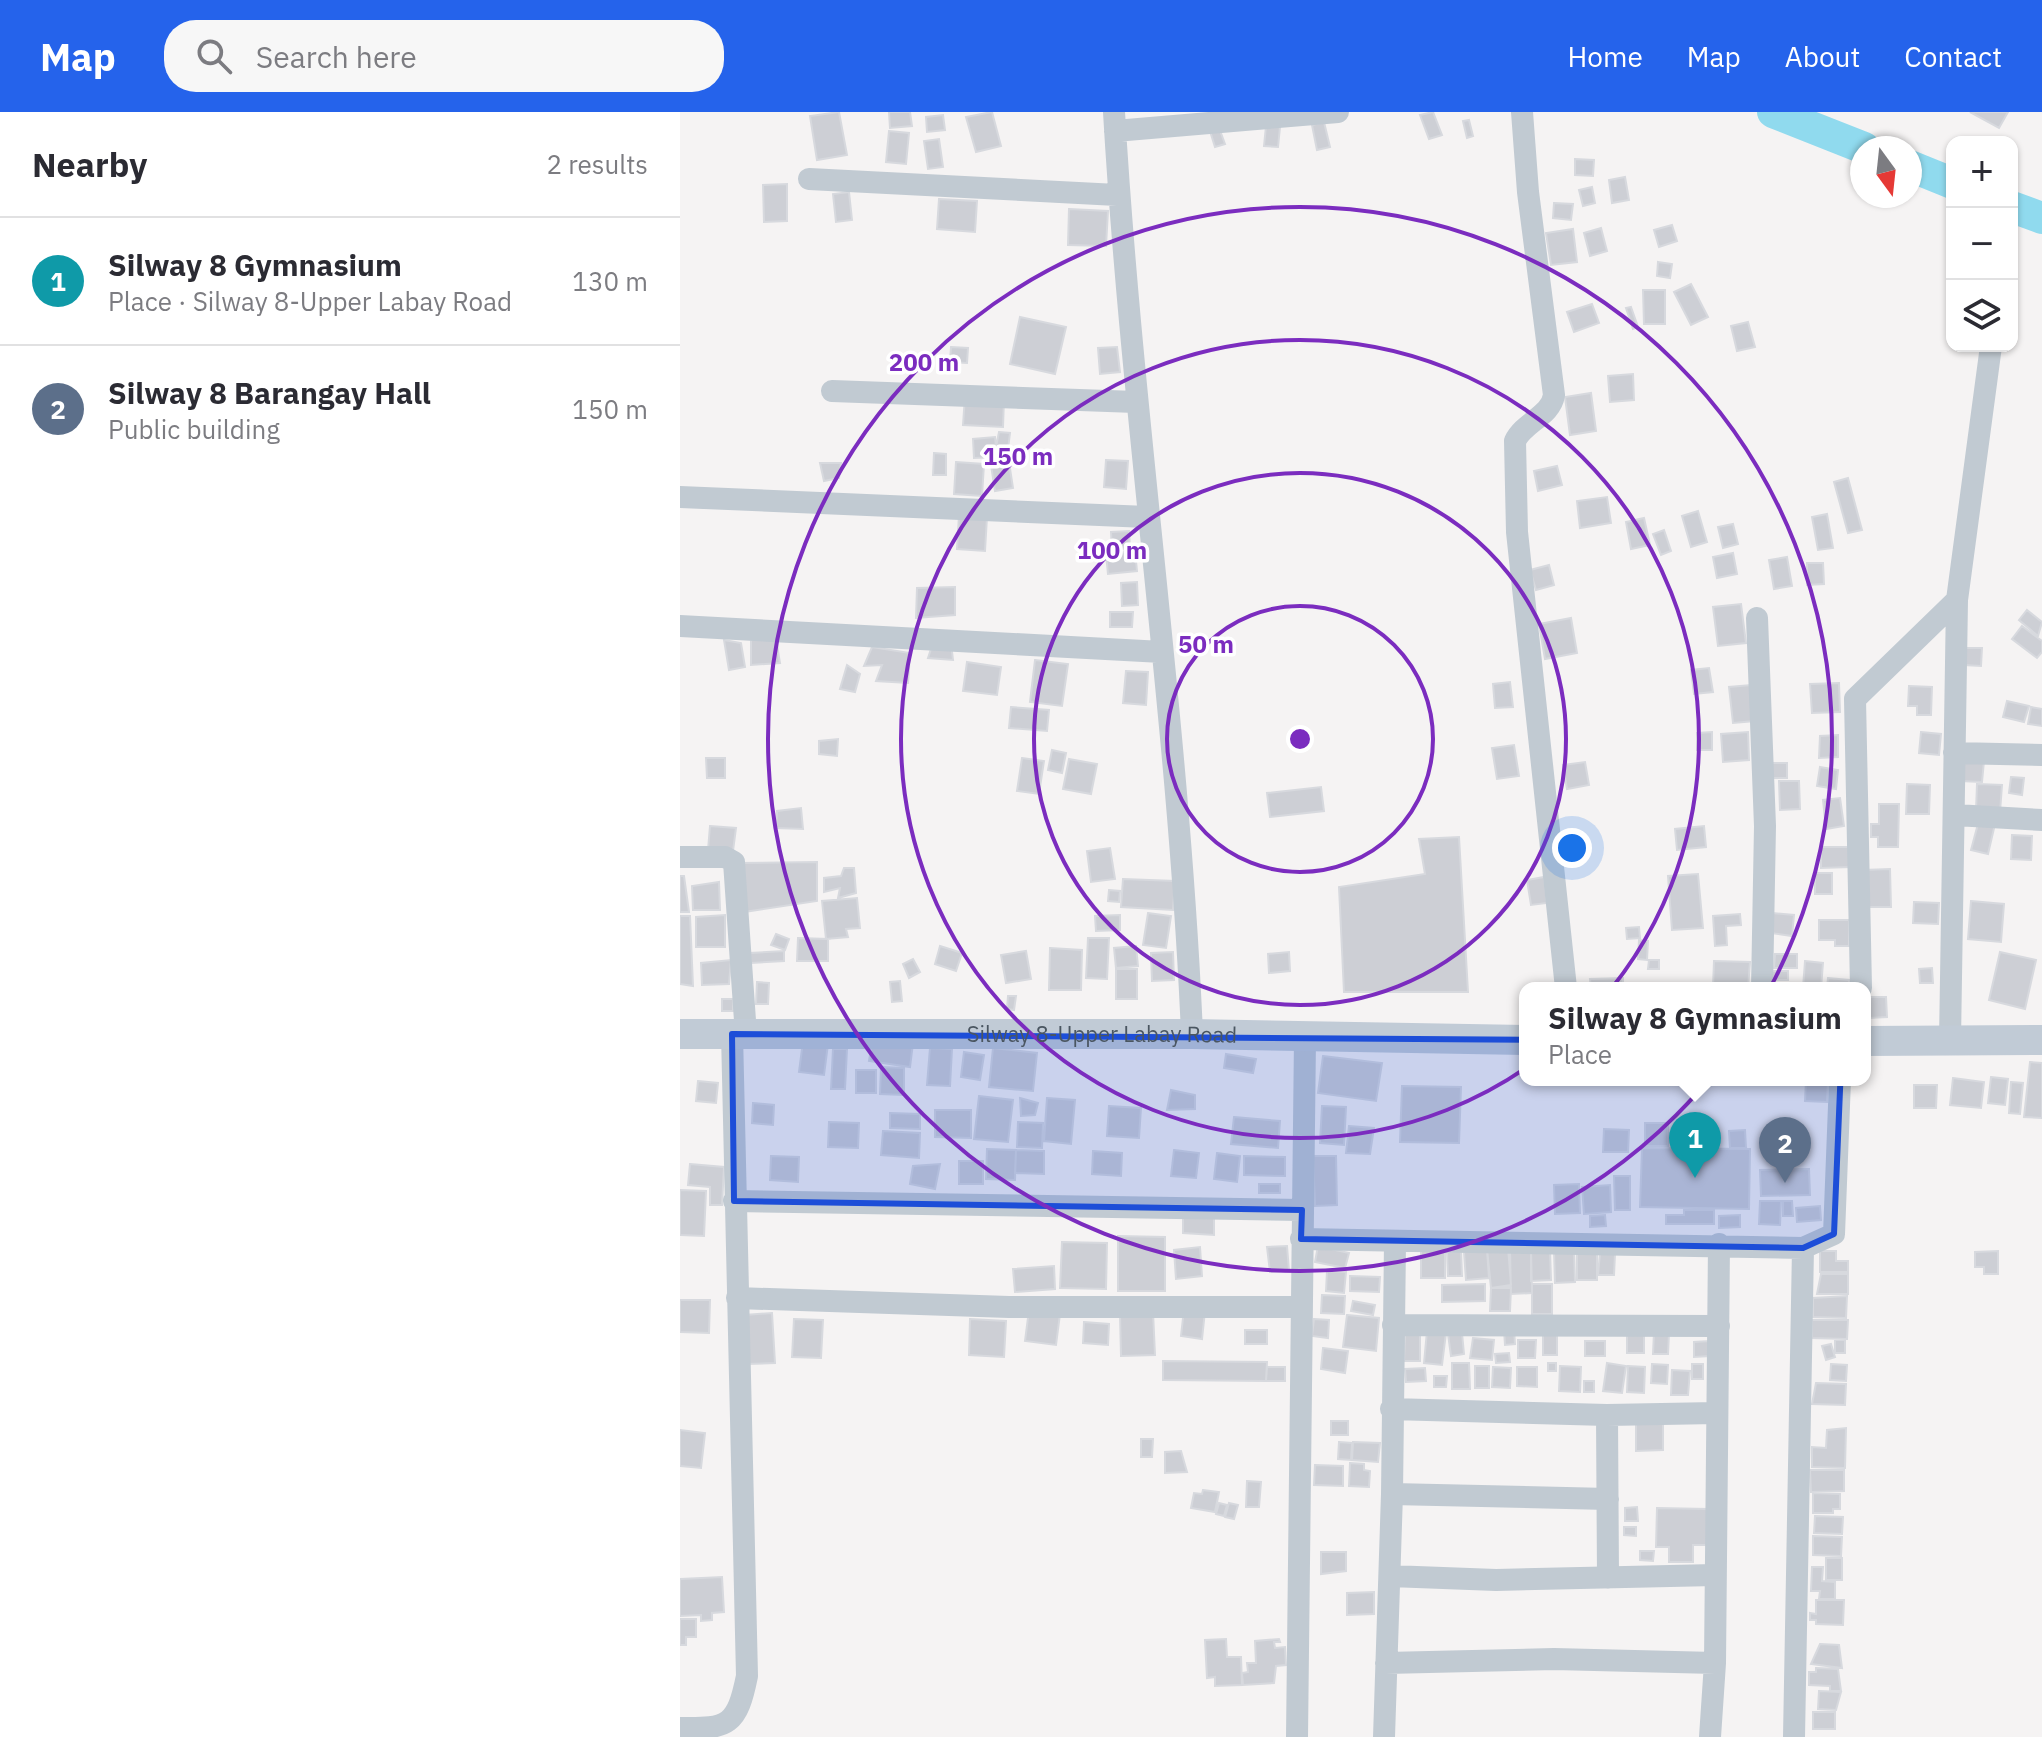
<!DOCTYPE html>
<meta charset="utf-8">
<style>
body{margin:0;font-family:"IBM Plex Sans",sans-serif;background:#f7f7f7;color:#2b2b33}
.controls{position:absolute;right:24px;top:24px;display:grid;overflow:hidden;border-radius:16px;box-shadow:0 2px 6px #0004}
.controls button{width:72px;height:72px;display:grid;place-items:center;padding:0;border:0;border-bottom:2px solid #e1e1e2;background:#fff;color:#2b2b33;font:40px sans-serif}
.compass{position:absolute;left:1170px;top:24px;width:72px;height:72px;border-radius:50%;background:#fff;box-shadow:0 2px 6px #0004;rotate:165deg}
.you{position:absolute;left:892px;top:736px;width:28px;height:28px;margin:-20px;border:6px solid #fff;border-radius:50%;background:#1a73e8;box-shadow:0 0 0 12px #1a73e833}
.badge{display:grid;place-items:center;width:52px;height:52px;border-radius:50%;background:#2563eb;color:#fff;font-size:26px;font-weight:700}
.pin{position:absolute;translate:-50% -66px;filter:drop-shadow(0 2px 4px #0008)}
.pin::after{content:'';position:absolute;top:42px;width:28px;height:24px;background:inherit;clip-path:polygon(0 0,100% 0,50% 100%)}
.popup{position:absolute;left:839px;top:870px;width:352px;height:104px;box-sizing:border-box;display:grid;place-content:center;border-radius:16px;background:#fff;filter:drop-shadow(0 2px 6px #0005);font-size:26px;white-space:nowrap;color:#7c7c81}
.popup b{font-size:30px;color:#2b2b33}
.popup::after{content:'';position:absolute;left:50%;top:100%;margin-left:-16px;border:16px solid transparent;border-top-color:#fff}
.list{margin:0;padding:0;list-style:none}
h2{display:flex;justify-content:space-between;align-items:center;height:104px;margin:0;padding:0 32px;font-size:34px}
h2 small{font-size:26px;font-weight:400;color:#7c7c81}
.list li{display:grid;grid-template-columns:52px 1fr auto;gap:24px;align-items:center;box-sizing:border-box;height:128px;padding:0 32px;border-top:2px solid #e1e1e2}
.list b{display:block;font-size:30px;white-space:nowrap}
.list p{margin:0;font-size:26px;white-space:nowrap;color:#7c7c81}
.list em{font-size:26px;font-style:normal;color:#7c7c81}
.icon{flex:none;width:44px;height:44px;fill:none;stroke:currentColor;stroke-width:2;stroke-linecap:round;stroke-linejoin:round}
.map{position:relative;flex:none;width:1362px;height:1625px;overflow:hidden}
header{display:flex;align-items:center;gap:48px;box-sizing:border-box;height:112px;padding:0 40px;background:#2563eb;color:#fff}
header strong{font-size:38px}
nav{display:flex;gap:44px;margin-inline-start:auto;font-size:28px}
.search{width:560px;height:72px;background:#f7f7f7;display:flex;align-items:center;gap:20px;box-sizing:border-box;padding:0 28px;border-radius:32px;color:#7c7c81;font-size:30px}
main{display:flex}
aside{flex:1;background:#fff}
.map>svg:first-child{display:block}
</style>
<header>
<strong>Map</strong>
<div class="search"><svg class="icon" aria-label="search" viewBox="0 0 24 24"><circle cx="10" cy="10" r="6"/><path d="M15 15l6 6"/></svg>Search here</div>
<nav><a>Home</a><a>Map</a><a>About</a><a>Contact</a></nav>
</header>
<main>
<aside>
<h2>Nearby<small>2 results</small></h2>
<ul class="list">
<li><span class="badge" style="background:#0f9aa8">1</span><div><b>Silway 8 Gymnasium</b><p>Place · Silway 8-Upper Labay Road</p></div><em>130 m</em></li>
<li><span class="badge" style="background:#5c6f8a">2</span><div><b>Silway 8 Barangay Hall</b><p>Public building</p></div><em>150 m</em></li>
</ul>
</aside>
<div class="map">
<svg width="1362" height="1625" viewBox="0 0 1362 1625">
<rect width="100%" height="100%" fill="#f5f3f3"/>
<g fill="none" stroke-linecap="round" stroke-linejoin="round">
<path stroke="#90daee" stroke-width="32" d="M1093,0L1184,36
M1230,54L1272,71
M1332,95L1362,106"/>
</g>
<path fill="#cdcfd5" stroke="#d7d9de" stroke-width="2" d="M159,0L167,43L137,48L130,4Z
M209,0H230L232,14L210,16Z
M312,0L321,34L296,40L286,5Z
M753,0L762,23L749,27L740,3Z
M1290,0H1328L1319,16Z
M263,3L265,18L247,20L246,5Z
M789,8L793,24L787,26L783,9Z
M644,10L650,35L637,38L632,13Z
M538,13L545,32L535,35L529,16Z
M586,14L600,15L598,35L584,34Z
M209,19L229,21L226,52L206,50Z
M259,27L263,55L248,57L244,29Z
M895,47L914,48L913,64L895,63Z
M945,65L949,88L932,91L929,68Z
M107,72V109L84,110L83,73Z
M912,75L915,91L903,94L899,78Z
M169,80L172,108L156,110L153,82Z
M259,87L297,89L295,120L257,117Z
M874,91L893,92L891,108L873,106Z
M389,97L428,99L426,134L388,133Z
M992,113L997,129L979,135L974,118Z
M921,116L927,139L910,144L904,121Z
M893,117L897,150L871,153L866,121Z
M978,150L992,152L990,166L977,164Z
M1011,172L1028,205L1011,213L994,180Z
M963,178H985V212H964Z
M912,192L919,211L894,220L887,200Z
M951,195L958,215L953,217L946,196Z
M340,205L386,215L375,262L330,252Z
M1068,210L1075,235L1057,239L1051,214Z
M271,235L288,236L287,251L270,250Z
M437,235L440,260L420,262L418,236Z
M953,262L954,288L930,290L928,264Z
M911,281L916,319L890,323L885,285Z
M285,284L324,287L323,315L283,313Z
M319,320L330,321L328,337L316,335Z
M315,325L317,345L294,346L293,327Z
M254,341L266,342V363H253Z
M426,348L448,349L446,377L424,375Z
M276,350L304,352L302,384L274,382Z
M329,350L333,376L315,379L311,353Z
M140,351H161L159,366L144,369Z
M877,354L882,373L858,379L854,359Z
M1168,366L1182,418L1168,421L1154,370Z
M927,385L931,411L900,416L897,389Z
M1018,399L1027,430L1011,435L1002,404Z
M1147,402L1153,436L1138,438L1132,405Z
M279,403L307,405L305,439L277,437Z
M964,406L970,433L951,437L946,410Z
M1053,412L1058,432L1043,436L1038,415Z
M984,418L991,439L981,443L973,422Z
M449,419L450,437L432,438L431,420Z
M455,439L457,459L428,462L426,442Z
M1053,441L1057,462L1037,466L1033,445Z
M1107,445L1112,474L1094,477L1089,448Z
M1127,451H1143L1144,472L1127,473Z
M869,453L874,473L856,478L850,458Z
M457,470L458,493L442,494L441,471Z
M275,475V503L236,506L237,476Z
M1061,492L1066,531L1038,534L1033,495Z
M1347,498L1362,510L1358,524L1339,508Z
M430,500H453L452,515H430Z
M891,506L897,541L865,547L859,512Z
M1342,514L1362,529V540L1357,546L1332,527Z
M71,526L96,527L100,551L71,553Z
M44,528L61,531L65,555L49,558Z
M253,531H271L273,548L248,546Z
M192,535L230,541L228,571L196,569L202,553L184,554Z
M1285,536H1302L1301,554L1284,553Z
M355,548L388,552L382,594L350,590Z
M287,550L321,555L317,583L283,579Z
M167,553L180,562L175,580L160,577Z
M1029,556L1033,580L1014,582L1011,558Z
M446,559L468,560L466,593L443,591Z
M830,570L833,595L815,596L813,572Z
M1159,571L1160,600L1132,601L1130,572Z
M1071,573L1075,609L1053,611L1049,575Z
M1229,574L1252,575L1251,603H1237V594H1228Z
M1327,589L1349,594L1344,610L1323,605Z
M331,595L369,598L367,619L329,616Z
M1351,595L1362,597V614L1348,612Z
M1032,620V638H1017V621Z
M1068,620L1069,648L1043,650L1041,622Z
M1241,620L1261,622L1259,643L1239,641Z
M1158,623V645L1139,646L1140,624Z
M158,627L157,644L139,642V629Z
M834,633L839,664L817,667L812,636Z
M372,638L386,641L382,661L368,658Z
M26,646H45V666H27Z
M342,646L364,649L359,682L337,679Z
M389,647L417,652L411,682L383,677Z
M1281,648L1304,649L1302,670L1280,669Z
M905,650L909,673L887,677L883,653Z
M1090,651H1107V666H1090Z
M1140,655L1158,658L1156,677L1137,674Z
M1331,665L1344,666L1342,683L1329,681Z
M1099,669H1119L1120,697L1100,698Z
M1227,672L1250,673L1249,702H1226Z
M1297,672L1322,673L1320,700L1296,699Z
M641,675L644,699L590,705L587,681Z
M1160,686L1164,714L1146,717L1143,688Z
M1199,692H1219L1218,735H1198V725H1191V712H1199Z
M121,696L123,717L96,716L97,699Z
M1299,708L1315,712L1308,742L1291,738Z
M30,714L56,716L53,739L28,738Z
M1024,714L1026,735L997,738L995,717Z
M1332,723L1352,724L1351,748L1331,747Z
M779,725L788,880H664L659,775L745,762L739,727Z
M1141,735H1170V755L1141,756Z
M430,736L435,767L411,770L407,739Z
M137,750V789L64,800L58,751Z
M164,756H174L176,781L158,786L160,776L144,780V766L161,764Z
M1210,757L1211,795H1185L1184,758Z
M1135,761H1152V782H1135Z
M1018,762L1023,816L992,818L988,764Z
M0,764H4L9,800H0Z
M864,765L867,791L851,793L847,768Z
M443,767L495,769L493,798L441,795Z
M39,770L40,798H13L12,774Z
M429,778L440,779L439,790L428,789Z
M177,786L180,816L166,817L168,825L146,827L142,789Z
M1291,789L1324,792L1321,830L1288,827Z
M1234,790L1259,791L1258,812L1233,811Z
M468,801L491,804L486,836L463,833Z
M1092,801L1114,803L1112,824L1090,821Z
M1060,802L1061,813L1046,814L1047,833L1035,834L1033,804Z
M45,803V835H16V805Z
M440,803V818L416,819L415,804Z
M0,804H10L13,874L0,872Z
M1139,808H1169V834H1155V828H1139Z
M959,815L960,826L947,827L946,816Z
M96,822L109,827L105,838L91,833Z
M118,826L148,827V849H117Z
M408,826H429L427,867L406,866Z
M959,828L968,829L967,848L958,847Z
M260,834L282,841L276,859L255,852Z
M456,834L458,854L436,856L434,836Z
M370,836L402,838L401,878H369Z
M104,839V849L71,851L70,841Z
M346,839L351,867L326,871L321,843Z
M493,840L494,868L472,869L471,841Z
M609,840L610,859L589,861L588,842Z
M1320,840L1356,848L1345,897L1309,888Z
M1095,842H1117V856H1094Z
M233,847L240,860L229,866L223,852Z
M51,848L49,872L22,873L21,851Z
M969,848H979V857H968Z
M1034,849L1070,850L1068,876L1033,875Z
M1125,849L1143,851L1141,876H1123Z
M1252,856L1253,871H1240L1239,857Z
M436,857H457V887H436Z
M1091,859H1108V868H1091Z
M943,866V876H911L910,867Z
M1148,866L1169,868V876H1147Z
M220,869L222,889L212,890L210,870Z
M77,870L89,871L88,892H76Z
M328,884H336L334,898L327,897Z
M1188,885H1206L1207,905L1189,906Z
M42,887H53V899H42Z
M193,925L233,931L230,955L189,949Z
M123,929L148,932L144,963L119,960Z
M250,936L272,937L270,974L247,973Z
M313,936L357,941L353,979L309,975Z
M153,937H167L165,977H151Z
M284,940L304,943L300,968L281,965Z
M546,942L576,947L573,961L544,956Z
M643,944L702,951L696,989L638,981Z
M1350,950L1362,951V1006L1344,1005Z
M201,955L224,956V983L200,982Z
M176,958H196V981H176Z
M1311,965L1328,967L1325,993L1308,991Z
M1273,966L1304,970L1301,996L1270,993Z
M1126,968H1148L1147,990L1125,989Z
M18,969L38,971L36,991L16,989Z
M1331,970L1343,971L1340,1002L1329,1001Z
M1234,973H1257L1256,996H1234Z
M722,974L781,975L779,1031L720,1030Z
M491,978L515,983V997L487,998Z
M299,984L333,988L328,1030L294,1027Z
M340,986L358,991L355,1003L341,1004Z
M367,986L395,988L391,1032L364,1029Z
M73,991L94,993L93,1013L72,1011Z
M429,994L461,996L459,1026L427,1024Z
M642,994L666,995L664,1033L640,1031Z
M255,998H291V1026L255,1025Z
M210,1001L240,1002V1017L210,1016Z
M554,1005L600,1009L598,1036L551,1032Z
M149,1010L179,1011L178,1036L148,1035Z
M338,1010L363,1011L362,1036L337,1035Z
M965,1011H988V1034H965Z
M669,1014L694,1016L690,1042L666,1041Z
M924,1017L949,1018L948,1040H923Z
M1065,1018L1066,1036H1050L1049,1019Z
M203,1019L240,1021L239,1046L201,1043Z
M962,1036L1070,1037L1069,1097L960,1095Z
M307,1037L336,1038L335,1068L306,1067Z
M336,1038L364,1039V1062L335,1061Z
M494,1038L519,1041L516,1066L491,1064Z
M413,1039L442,1041L441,1064L412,1062Z
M537,1041L560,1044L557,1070L534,1067Z
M91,1044L119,1045L118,1070L90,1068Z
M564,1044L605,1045V1064L564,1063Z
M633,1044H656L657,1093L635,1094Z
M279,1049H303V1072H279Z
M10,1052L44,1055L42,1093H30V1075L8,1073Z
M260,1052L255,1077L230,1072L233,1054Z
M1129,1057L1130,1083L1081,1084L1080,1058Z
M934,1064H950V1098H935Z
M579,1072H600V1081H579Z
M899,1072L900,1101L875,1102L874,1073Z
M930,1073L931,1100L904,1102L902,1075Z
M0,1078L26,1079L24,1124L0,1123Z
M1080,1089H1101L1100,1113L1079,1112Z
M1103,1089H1112L1113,1104H1103Z
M1140,1094L1141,1108L1117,1110L1116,1096Z
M1004,1098H1034V1112H986V1103H1004Z
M925,1103L926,1114L910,1115V1104Z
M1060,1103V1115L1039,1116V1104Z
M503,1104L534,1105V1123L503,1121Z
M438,1124L485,1125V1179H438Z
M382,1130L427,1131L426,1177L380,1176Z
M607,1134L609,1159L590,1160L587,1135Z
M638,1134L669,1141L665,1156L635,1150Z
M520,1135L522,1164L496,1167L494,1138Z
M828,1135L831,1173L811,1176L807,1137Z
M765,1138V1166H741V1139Z
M807,1138L809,1166L786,1168L784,1140Z
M830,1138H851L852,1181L831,1182Z
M851,1138H870L871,1168L851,1169Z
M894,1138L895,1170L875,1171L874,1139Z
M897,1138H917V1168H897Z
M781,1139L782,1164H768L767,1140Z
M1140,1139H1156V1149H1168V1160H1140Z
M1318,1139V1162H1304V1155H1295V1140Z
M920,1141L935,1142L934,1163H918Z
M374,1154L375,1177L335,1180L333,1157Z
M647,1159L666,1160L664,1181L646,1179Z
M1141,1162H1168V1182H1137Z
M670,1164L700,1165L699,1180L670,1179Z
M805,1172V1189L762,1190V1173Z
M852,1172H872V1202H852Z
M811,1176H831L830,1199H810Z
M642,1183L665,1184L664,1202L641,1201Z
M1167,1184L1166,1206L1133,1205V1186Z
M0,1188H30L29,1221L0,1220Z
M673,1189L695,1193L693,1203L671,1199Z
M504,1197L525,1199L522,1227L501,1224Z
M349,1198L380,1202L376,1233L345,1229Z
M473,1200L475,1243L441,1244L440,1202Z
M92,1201L95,1251L67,1252L65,1203Z
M667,1203L699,1206L696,1239L663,1235Z
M114,1207L143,1208L141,1246L112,1245Z
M290,1207L326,1209L324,1245L289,1243Z
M634,1207L649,1208L648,1226L632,1224Z
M1132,1208H1168L1167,1227L1132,1226Z
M404,1210L429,1212L428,1233L403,1231Z
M834,1217L835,1232L825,1233L824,1218Z
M565,1218H587V1232H565Z
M747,1219L766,1221L762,1253L744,1251Z
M974,1220L989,1221L988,1242H973Z
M782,1221L784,1242L771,1244L768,1222Z
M947,1221H964V1241H947Z
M863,1222H877V1243H863Z
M725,1223H740V1249H724Z
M793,1226L814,1228L812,1248L790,1246Z
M838,1228H856L855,1246H838Z
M1155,1228H1165V1241H1155Z
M905,1229H925V1244H905Z
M1030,1229V1244L1014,1245V1230Z
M1151,1232L1155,1245L1146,1248L1142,1234Z
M643,1236L668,1239L665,1261L641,1257Z
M829,1241L830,1250L816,1251L815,1242Z
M483,1249L587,1250L586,1269L483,1268Z
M772,1251H789L790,1277H772Z
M868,1251H876V1259H868Z
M927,1251L946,1254L942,1281L923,1279Z
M972,1252L988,1253L987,1272L971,1271Z
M1012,1252H1023V1267H1012Z
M1151,1252L1167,1253L1166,1269L1150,1268Z
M795,1254H809V1276H795Z
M880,1254L901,1255L900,1280L879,1279Z
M948,1254L965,1255L964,1281L947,1280Z
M587,1255H605V1269H586Z
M813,1255L831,1256L830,1276L812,1275Z
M837,1255H857V1275L837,1274Z
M745,1256L746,1269L726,1270L725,1257Z
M992,1258L1010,1259L1008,1283H991Z
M754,1264H767L766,1275H754Z
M904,1269H914V1280H904Z
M1136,1271L1166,1272L1165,1293L1132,1292Z
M983,1305V1338L956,1339V1306Z
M651,1309H668V1323H651Z
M1166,1316L1165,1356L1132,1355V1335L1146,1336L1147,1318Z
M0,1318L25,1321L21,1356L0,1354Z
M461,1327H473L472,1345H461Z
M659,1330L672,1331L671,1348L658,1347Z
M673,1330L700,1331L698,1350L672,1348Z
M501,1339L507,1360L485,1361V1340Z
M670,1351L684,1352V1358L690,1359L689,1375L669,1374Z
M635,1353L663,1354V1374L634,1373Z
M1130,1358H1164V1379L1131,1380Z
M567,1369L581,1370L579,1395H566Z
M523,1378L539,1380L535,1400L511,1396L514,1381L522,1382Z
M1133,1381L1160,1382V1397H1153V1401H1133Z
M539,1391L547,1393L544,1404L536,1402Z
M549,1391L558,1393L554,1407L545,1405Z
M957,1395L958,1409H945V1396Z
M977,1396L1028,1397L1027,1433H1013V1450H989V1435H976Z
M1135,1404L1163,1405L1162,1422L1134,1421Z
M944,1415H956V1424L944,1423Z
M1133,1424L1162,1425L1161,1444L1133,1443Z
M960,1439H974L973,1449L960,1448Z
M641,1440H666V1459L641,1462Z
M1146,1446H1162V1468H1146Z
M1132,1455H1143L1142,1469L1155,1470V1487H1139L1140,1479H1131Z
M42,1465L44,1500L32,1501V1508L21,1509V1503L0,1504V1467Z
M694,1480V1502L667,1503V1481Z
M1136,1488H1164L1163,1513L1136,1512V1508H1130V1501L1136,1502Z
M0,1507H16V1525H6V1533H0Z
M546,1527L547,1545H561L562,1573L535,1574V1565L527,1566L525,1528Z
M599,1527L600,1530H594L595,1536L605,1535L606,1553L596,1554L594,1571L563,1573L562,1561L568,1560L567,1551H576L575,1529Z
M1140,1532L1159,1533L1162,1556L1131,1552Z
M1136,1556L1158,1557L1161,1579H1150V1574L1129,1573V1560H1136Z
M1139,1579L1161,1580L1156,1598L1138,1597Z
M1133,1600H1155V1617H1133Z"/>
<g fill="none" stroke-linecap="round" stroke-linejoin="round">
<path stroke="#c1cad2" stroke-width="22" d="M434,0C452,308 499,614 512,922
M842,0L848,80L874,283C871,304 844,310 835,329L837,420L886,876
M435,19L658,0
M129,67L437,83
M152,279L456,290
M0,385L467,405
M1077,506L1085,714L1082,876
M0,514L482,540
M1274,641L1362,643
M1275,703L1362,708
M0,745H45L54,750L66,923
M1181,876L1175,587L1277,488
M1270,929L1277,488L1311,234
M54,1089L622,1098
M621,1127L1123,1136L1154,1122L1160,968
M57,1186L329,1195H620
M713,1213L1039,1214
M711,1297L927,1303L1036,1301
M927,1303L928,1466
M712,1382L928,1387
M710,1464L816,1468L1035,1463
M706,1551L874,1547L1035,1551
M0,1616C49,1617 57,1613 67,1564L52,922
M617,1625L625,926
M704,1625L712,1382L715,1131
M1030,1625L1035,1551L1039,1132
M1114,1625L1123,1136"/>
<g stroke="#c1cbd6" stroke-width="30">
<path id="s1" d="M0,922H512L845,928"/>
<path d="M1185,929L1362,928"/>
</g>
</g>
<path fill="#1d4ed8" fill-opacity="0.2" stroke="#1d4ed8" stroke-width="6" stroke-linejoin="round" d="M52,922L1162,930L1154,1122L1123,1136L621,1127L622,1098L54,1089Z"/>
<g fill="none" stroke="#7b2cbf" stroke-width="4">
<circle cx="620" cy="627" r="133"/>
<circle cx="620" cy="627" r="266"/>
<circle cx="620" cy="627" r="399"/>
<circle cx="620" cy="627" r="532"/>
</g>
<g text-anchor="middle" stroke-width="7" stroke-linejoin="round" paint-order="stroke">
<g font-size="22" fill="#4a5661" stroke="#fff">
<text dy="8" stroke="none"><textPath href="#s1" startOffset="422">Silway 8-Upper Labay Road</textPath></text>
</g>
</g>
<circle cx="620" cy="627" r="12" fill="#7b2cbf" stroke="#fff" stroke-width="4"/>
<g font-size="24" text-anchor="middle" font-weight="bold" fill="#7b2cbf" stroke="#fff" stroke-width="7" stroke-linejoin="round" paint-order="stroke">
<text x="244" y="259">200 m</text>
<text x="338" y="353">150 m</text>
<text x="432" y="447">100 m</text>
<text x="526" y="541">50 m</text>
</g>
</svg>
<div class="controls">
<button>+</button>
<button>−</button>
<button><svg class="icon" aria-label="layers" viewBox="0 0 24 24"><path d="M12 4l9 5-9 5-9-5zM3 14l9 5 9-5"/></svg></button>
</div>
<svg class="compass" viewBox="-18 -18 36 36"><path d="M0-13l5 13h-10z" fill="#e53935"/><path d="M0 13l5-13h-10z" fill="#7c7c81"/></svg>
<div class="you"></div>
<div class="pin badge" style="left:1015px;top:1066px;background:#0f9aa8">1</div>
<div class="popup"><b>Silway 8 Gymnasium</b>Place</div>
<div class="pin badge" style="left:1105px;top:1071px;background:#5c6f8a">2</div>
</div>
</main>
